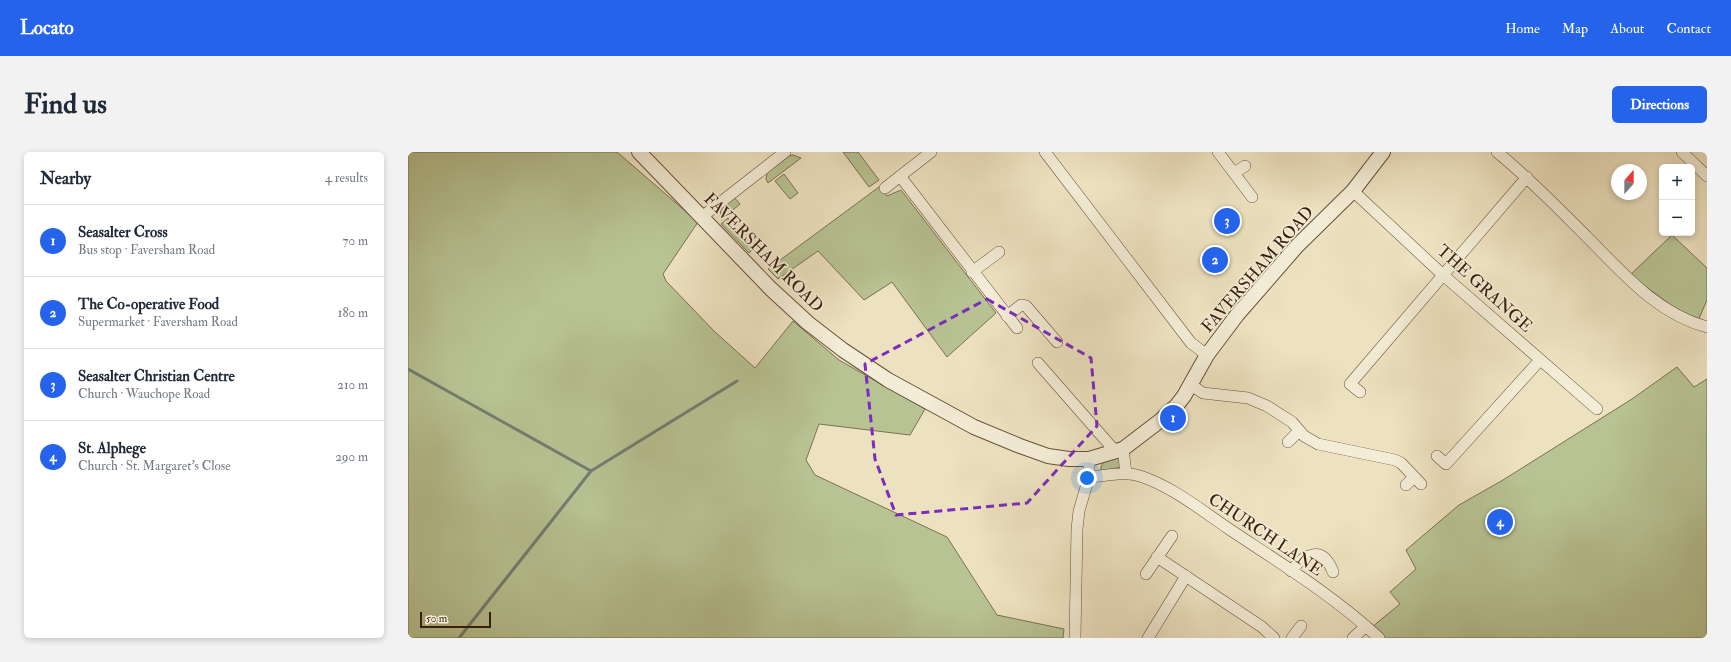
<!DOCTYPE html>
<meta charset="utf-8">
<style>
body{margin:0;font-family:"IM FELL Double Pica",serif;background:#f2f2f3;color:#1f2937}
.controls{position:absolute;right:12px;top:12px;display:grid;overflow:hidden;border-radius:6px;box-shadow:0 2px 6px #0003}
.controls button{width:36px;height:36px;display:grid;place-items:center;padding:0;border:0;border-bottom:1px solid #e0e1e3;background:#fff;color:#1f2937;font:20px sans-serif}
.compass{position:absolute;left:1203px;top:12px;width:36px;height:36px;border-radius:50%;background:#fff;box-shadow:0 2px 6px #0003;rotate:21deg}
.scale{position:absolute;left:12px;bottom:10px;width:71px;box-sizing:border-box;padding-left:4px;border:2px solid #3b1f0d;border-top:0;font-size:11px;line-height:14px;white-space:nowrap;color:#3b1f0d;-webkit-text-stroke:3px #f3ecd6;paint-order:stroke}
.you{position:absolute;left:679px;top:326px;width:14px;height:14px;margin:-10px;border:3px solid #fff;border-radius:50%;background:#1a73e8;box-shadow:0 0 0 6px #1a73e833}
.badge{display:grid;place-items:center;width:26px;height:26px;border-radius:50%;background:#2563eb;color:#fff;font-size:13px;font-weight:700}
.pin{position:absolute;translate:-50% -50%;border:2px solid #fff;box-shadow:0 1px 4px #0006}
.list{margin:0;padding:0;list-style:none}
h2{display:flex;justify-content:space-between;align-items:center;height:52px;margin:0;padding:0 16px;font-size:17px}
h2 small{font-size:13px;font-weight:400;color:#747a83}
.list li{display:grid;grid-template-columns:26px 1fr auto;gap:12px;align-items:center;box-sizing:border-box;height:72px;padding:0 16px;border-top:1px solid #e0e1e3}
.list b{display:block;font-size:15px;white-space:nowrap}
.list p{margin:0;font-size:13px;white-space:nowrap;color:#747a83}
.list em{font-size:13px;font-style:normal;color:#747a83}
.map{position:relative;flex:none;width:1299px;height:486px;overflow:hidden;border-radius:6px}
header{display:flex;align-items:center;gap:24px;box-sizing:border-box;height:56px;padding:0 20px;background:#2563eb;color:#fff}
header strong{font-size:19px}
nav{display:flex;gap:22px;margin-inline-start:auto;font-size:14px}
.intro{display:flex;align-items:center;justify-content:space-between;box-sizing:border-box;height:96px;padding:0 24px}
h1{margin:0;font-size:28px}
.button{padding:10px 18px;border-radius:6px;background:#2563eb;color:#fff;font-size:14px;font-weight:700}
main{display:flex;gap:24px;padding:0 24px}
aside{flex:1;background:#fff;border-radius:6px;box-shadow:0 2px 6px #0003}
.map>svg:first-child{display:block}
</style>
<header>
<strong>Locato</strong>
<nav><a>Home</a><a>Map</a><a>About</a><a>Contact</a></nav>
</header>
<div class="intro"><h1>Find us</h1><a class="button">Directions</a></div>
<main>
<aside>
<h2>Nearby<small>4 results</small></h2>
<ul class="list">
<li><span class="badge">1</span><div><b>Seasalter Cross</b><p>Bus stop · Faversham Road</p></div><em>70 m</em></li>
<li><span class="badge">2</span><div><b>The Co-operative Food</b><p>Supermarket · Faversham Road</p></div><em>180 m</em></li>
<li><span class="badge">3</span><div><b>Seasalter Christian Centre</b><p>Church · Wauchope Road</p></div><em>210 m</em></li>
<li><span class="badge">4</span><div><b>St. Alphege</b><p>Church · St. Margaret's Close</p></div><em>290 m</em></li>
</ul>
</aside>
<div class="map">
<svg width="1299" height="486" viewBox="0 0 1299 486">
<rect width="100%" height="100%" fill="#ede2c0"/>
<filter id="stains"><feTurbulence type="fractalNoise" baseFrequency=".005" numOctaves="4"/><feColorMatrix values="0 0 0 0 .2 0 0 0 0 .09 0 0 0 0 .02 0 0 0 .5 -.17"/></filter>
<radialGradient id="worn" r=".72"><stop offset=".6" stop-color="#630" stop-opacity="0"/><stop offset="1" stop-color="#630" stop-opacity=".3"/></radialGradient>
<path fill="#b8c393" stroke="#7a7150" d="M0,0H209L290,70L255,122L258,129L306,179L347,216L385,169L431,208L517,257L502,283L411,272L398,308L407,323L539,385L589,463L656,477L655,486H0Z
M435,0H450L471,28L461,35Z
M385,3L393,6L360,31L358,27L359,21L381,4Z
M376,22L390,41L382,47L367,29Z
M471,35L479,44L493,38L588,161L539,205L484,130L456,148L410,99L370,127L360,117Z
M325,44L332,52L313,68C310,55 317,52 325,44Z
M320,66L345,97L341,101L313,72Z
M1264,83L1299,116V148L1290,169L1272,160L1222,123Z
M1269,215L1286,235L1299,227V486H975L964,475L992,452L982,440L1008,417L998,398L1051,353L1095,328L1224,247Z
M708,305L712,307L713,315L695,319L693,318V314L697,309Z"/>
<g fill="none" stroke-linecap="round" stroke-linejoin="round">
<path stroke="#737e71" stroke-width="3" d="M0,217L183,319
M51,486L183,319L329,229"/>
<defs>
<path id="minor" d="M637,0L783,191L799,203
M810,0L844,45
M1089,0C1121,26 1150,56 1179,85C1214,120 1249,162 1299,175
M1274,0L1299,24
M826,21L837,14
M492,24L609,176
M477,36L523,0
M945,39L1035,123L1189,257
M295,64L377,0
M564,120L591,100
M599,164L613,153L618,154L649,190
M630,211L707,299
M783,233L795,241L840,246L859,254L884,270L896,284L910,292L987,308L993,311L1013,332
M952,240L942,232L1119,25
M880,290L891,279
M715,297L718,321
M1029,304L1038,312L1132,208
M681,325C698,324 716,319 732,324C765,335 793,358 821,377C872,411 926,444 971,486
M998,333L1006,325
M749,405L854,475L866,486
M883,419C897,401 915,393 925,420
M738,422L764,384
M667,486L669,377L671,359L681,325V307
M740,486L778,424
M884,486L893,474
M945,486L958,474"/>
<path id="tertiary" d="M231,0L363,137L400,171L435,198L480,228L566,275L612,294L640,304L661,307H681L715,297L753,268L769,253L776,244L799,203L829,163L889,94L945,39L975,0"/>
</defs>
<use href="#minor" stroke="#68503a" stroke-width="12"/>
<use href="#tertiary" stroke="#68503a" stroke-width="16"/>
<use href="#minor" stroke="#f3ecd6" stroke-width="11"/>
<use href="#tertiary" stroke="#f3ecd6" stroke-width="14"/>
</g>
<path fill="none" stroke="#7b2cbf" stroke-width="3" stroke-dasharray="8 5" stroke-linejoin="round" d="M579,147L683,206L689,274L619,351L488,363L467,307L457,212Z"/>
<g text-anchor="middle" stroke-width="3.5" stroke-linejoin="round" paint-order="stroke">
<g font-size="17" fill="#3b1f0d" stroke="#f3ecd6">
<text transform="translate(356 100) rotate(45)" y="6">FAVERSHAM ROAD</text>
<text transform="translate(849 117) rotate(-49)" y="6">FAVERSHAM ROAD</text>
<text transform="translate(1077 136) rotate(42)" y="6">THE GRANGE</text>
<text transform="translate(858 382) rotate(34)" y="6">CHURCH LANE</text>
</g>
</g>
<rect width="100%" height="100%" filter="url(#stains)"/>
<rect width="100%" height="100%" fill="url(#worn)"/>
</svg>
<div class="controls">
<button>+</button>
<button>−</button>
</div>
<svg class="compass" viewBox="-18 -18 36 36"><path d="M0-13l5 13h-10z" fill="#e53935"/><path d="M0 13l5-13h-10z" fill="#747a83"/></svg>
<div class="scale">50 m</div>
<div class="you"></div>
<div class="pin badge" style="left:765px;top:266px">1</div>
<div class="pin badge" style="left:807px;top:108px">2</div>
<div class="pin badge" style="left:819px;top:69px">3</div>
<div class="pin badge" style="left:1092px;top:370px">4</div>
</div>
</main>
